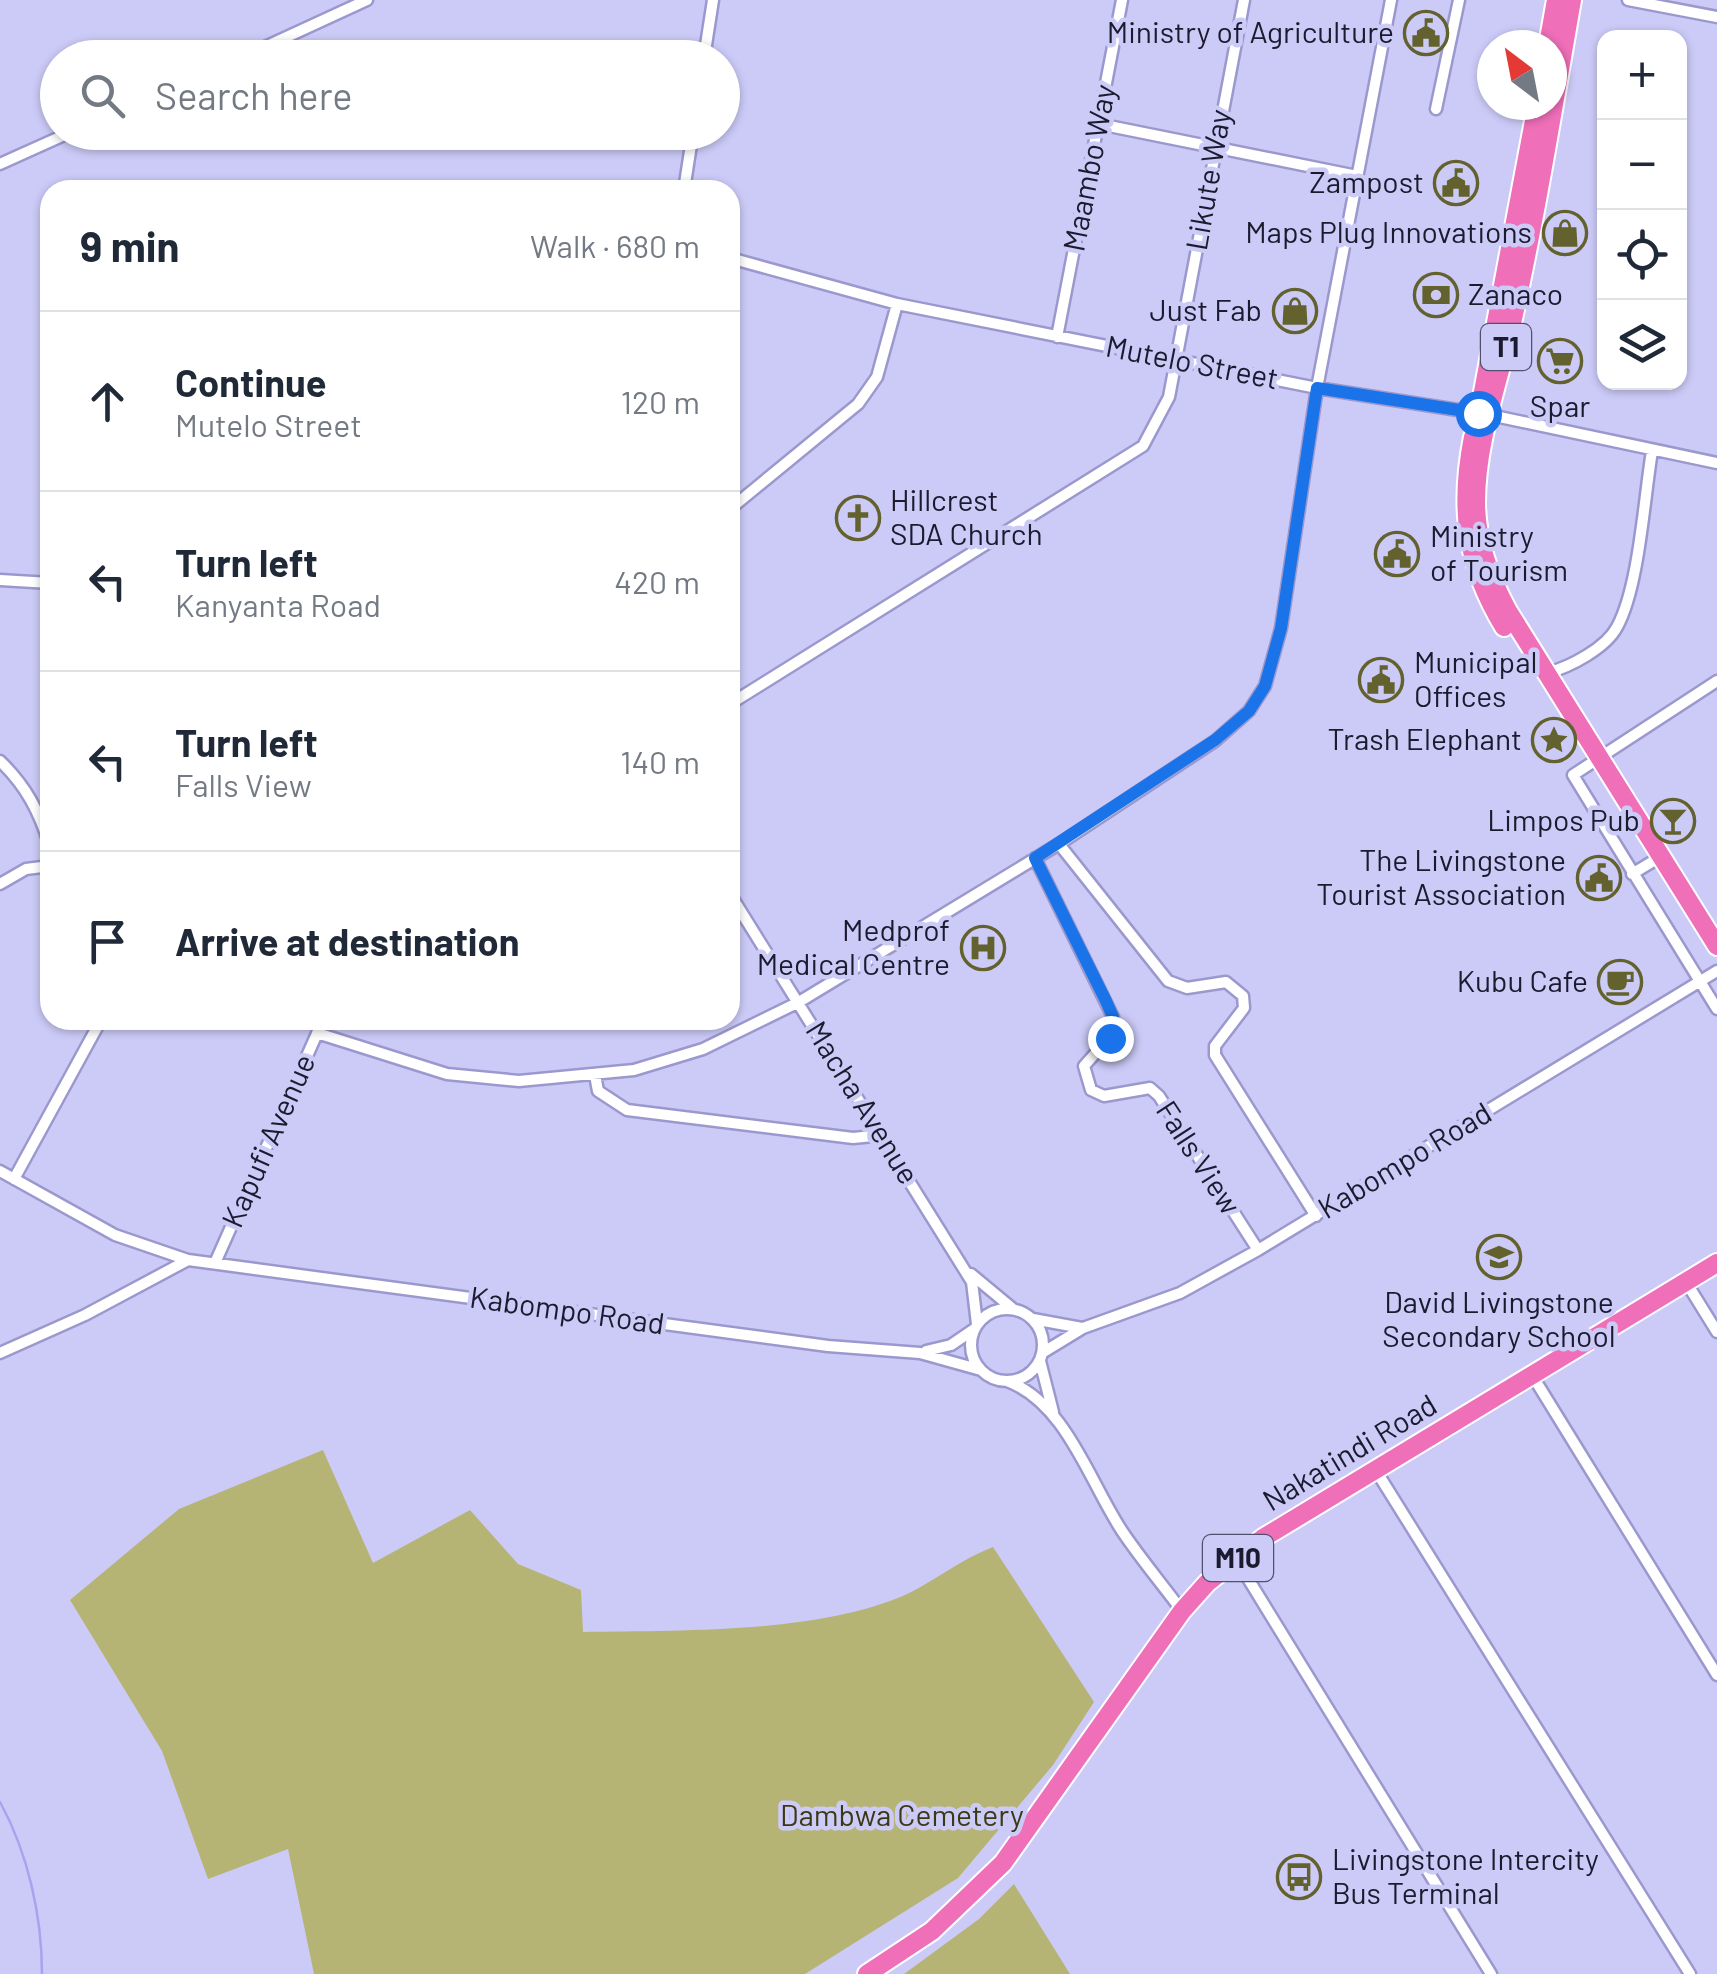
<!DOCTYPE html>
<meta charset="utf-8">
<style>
body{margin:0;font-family:Barlow,sans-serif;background:#f6f6f7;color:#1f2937}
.controls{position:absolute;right:30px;top:30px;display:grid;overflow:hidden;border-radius:20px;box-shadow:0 2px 8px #0004}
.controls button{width:90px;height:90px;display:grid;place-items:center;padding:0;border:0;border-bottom:2px solid #e0e1e3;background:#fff;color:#1f2937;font:50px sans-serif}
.compass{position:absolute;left:1477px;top:30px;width:90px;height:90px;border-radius:50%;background:#fff;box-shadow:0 2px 8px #0004;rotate:328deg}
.stop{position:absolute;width:30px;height:30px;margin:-22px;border:8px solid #1a73e8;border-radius:50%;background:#fff}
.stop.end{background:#1a73e8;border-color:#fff;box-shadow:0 2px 10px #0008}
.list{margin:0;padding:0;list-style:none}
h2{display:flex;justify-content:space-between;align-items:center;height:130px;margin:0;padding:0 40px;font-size:42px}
h2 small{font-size:32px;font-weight:400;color:#747a83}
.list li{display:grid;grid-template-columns:65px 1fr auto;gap:30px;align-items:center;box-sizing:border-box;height:180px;padding:0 40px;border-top:2px solid #e0e1e3}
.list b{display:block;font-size:38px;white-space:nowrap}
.list p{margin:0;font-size:32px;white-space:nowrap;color:#747a83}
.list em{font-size:32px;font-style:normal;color:#747a83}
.icon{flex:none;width:55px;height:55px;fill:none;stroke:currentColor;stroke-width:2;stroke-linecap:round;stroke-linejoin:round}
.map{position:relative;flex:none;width:1717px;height:1974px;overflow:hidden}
.search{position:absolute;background:#fff;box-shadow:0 2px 8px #0004;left:40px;top:40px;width:700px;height:110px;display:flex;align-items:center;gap:25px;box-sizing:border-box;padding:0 35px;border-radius:55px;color:#747a83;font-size:38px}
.panel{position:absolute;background:#fff;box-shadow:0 2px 8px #0004;left:40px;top:180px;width:700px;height:850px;border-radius:30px}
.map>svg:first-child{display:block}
</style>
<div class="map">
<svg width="1717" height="1974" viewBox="0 0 1717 1974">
<rect width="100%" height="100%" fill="#cccbf8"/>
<path fill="#b6b474" d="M323,1450L373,1563L470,1510L518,1564L581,1590L583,1632C680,1630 815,1634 905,1595C935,1581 961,1559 993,1547L1094,1702L1053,1765L958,1878L805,1974H314L288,1849L208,1879L162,1751L70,1600L179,1509Z
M1014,1884L1070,1974H904L979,1919Z"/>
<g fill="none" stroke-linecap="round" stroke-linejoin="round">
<path stroke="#a8a3ef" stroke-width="2.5" d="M0,1802C28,1853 42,1916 42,1974"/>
<defs>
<path id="street" d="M1628,0L1717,17
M241,58L367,0
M704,58L713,0
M1436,109L1459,0
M1099,124L1357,176
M0,164L71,132
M684,190L693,132
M730,258L897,304L1317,388L1490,415L1717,463
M1057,337L1122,0
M730,509L858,404L877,377L897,304
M0,580L50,583
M1547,673C1570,667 1606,648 1617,627C1639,587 1644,499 1652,451
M1717,681L1573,775L1717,1009
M730,704L1143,446L1169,397L1244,0
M0,761C26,786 39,811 50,846
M1059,844L1168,981L1187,988L1226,982L1243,996L1244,1008L1215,1046V1055L1316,1216
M1035,858L1113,1017L1109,1038L1084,1066L1091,1090L1104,1096L1150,1088L1159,1096L1258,1250
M1632,874L1660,857
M0,884L26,869L50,866
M730,894L972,1282L977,1324
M317,1033L447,1074L519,1081L634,1070L703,1049L799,1002L1059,844L1215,741L1249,711L1265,686L1281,628L1317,388L1391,0
M595,1075L598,1091L627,1110L853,1138L883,1135
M0,1171L115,1235L188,1260L828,1346L920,1353L981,1370
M14,1179L101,1020
M215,1263L323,1020
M971,1274L1012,1308
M1686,1282L1717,1332
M971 1345a36 36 0 1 1 72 0a36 36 0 1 1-72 0Z
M1033,1319L1082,1328
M926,1351L951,1345L973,1330
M0,1353L85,1315L188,1260
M1042,1353L1083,1328L1180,1293L1258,1250L1717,971
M1040,1361L1053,1412
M1532,1375L1717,1675
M1007,1381C1066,1403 1089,1481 1122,1531C1140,1558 1162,1584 1182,1611
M1375,1469L1690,1974
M1236,1559L1491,1974"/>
<path id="highway" d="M1572,0C1553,108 1536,216 1512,323C1499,381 1476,442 1476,502C1476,541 1490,578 1508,611L1717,946
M1548,45L1556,0
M1483,392L1537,105
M1473,437C1459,508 1466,565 1504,627
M867,1974L932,1931L1003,1863L1182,1611L1207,1583L1263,1538L1717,1263"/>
</defs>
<use href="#street" stroke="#9b98ce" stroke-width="15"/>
<use href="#highway" stroke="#fff" stroke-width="22"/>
<use href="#street" stroke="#fff" stroke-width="10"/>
<use href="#highway" stroke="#ef6fb9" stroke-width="18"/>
</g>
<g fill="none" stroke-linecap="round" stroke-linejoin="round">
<path stroke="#1a73e8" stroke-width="12" d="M1110,1038L1113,1017L1106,1001L1035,858L1215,740L1249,711L1265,686L1281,628L1317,388L1478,413"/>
</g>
<defs>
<symbol id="civic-ring" viewBox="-11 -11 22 22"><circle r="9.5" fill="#cccbf8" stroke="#63612e" stroke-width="1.5"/><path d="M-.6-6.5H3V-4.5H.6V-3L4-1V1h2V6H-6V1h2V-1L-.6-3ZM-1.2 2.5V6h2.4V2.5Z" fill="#63612e"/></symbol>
<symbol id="shop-ring" viewBox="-11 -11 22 22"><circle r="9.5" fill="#cccbf8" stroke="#63612e" stroke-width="1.5"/><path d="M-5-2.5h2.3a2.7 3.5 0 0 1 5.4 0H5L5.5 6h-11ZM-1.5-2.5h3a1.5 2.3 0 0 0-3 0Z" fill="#63612e"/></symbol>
<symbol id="bank-ring" viewBox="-11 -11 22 22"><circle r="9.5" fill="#cccbf8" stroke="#63612e" stroke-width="1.5"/><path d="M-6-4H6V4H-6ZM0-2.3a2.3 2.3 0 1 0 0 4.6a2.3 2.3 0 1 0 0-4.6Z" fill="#63612e"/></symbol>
<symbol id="supermarket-ring" viewBox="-11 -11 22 22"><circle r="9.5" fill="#cccbf8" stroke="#63612e" stroke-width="1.5"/><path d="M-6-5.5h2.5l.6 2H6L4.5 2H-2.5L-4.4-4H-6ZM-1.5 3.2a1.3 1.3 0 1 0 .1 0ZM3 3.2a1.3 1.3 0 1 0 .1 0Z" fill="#63612e"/></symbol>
<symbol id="church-ring" viewBox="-11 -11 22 22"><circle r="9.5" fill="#cccbf8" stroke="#63612e" stroke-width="1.5"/><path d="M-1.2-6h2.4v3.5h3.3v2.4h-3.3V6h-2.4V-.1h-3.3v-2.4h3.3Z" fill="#63612e"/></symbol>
<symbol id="sight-ring" viewBox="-11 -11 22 22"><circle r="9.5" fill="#cccbf8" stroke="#63612e" stroke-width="1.5"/><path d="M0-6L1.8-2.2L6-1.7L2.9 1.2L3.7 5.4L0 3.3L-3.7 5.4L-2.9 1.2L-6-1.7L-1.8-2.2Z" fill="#63612e"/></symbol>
<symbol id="bar-ring" viewBox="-11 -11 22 22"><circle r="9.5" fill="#cccbf8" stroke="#63612e" stroke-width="1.5"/><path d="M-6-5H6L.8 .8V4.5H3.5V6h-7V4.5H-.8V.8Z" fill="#63612e"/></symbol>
<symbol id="hospital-ring" viewBox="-11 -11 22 22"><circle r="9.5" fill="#cccbf8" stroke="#63612e" stroke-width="1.5"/><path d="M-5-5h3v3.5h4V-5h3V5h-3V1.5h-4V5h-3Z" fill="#63612e"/></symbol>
<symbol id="cafe-ring" viewBox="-11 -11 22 22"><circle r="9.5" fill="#cccbf8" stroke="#63612e" stroke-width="1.5"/><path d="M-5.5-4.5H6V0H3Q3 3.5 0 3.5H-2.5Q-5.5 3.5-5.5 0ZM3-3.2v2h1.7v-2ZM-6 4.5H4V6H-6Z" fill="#63612e"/></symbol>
<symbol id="school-ring" viewBox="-11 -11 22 22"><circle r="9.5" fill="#cccbf8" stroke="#63612e" stroke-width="1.5"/><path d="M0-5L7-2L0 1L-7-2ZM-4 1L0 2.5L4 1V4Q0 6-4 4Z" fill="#63612e"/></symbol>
<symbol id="bus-ring" viewBox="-11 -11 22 22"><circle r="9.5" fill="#cccbf8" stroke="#63612e" stroke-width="1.5"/><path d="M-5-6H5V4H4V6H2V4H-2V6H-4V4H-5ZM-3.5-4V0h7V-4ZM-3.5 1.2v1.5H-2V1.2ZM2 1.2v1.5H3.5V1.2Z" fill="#63612e"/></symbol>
</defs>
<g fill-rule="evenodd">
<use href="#civic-ring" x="1401" y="8" width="50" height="50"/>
<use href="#civic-ring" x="1431" y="158" width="50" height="50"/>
<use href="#shop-ring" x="1540" y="208" width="50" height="50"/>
<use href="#bank-ring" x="1411" y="270" width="50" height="50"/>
<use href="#shop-ring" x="1270" y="286" width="50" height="50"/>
<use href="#supermarket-ring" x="1535" y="336" width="50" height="50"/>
<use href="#church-ring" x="833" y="493" width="50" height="50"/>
<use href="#civic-ring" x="1372" y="529" width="50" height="50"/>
<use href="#civic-ring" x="1356" y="655" width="50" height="50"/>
<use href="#sight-ring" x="1529" y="715" width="50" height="50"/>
<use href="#bar-ring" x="1648" y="796" width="50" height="50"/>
<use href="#civic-ring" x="1574" y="853" width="50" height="50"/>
<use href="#hospital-ring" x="958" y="923" width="50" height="50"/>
<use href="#cafe-ring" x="1595" y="957" width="50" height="50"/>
<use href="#school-ring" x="1474" y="1232" width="50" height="50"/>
<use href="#bus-ring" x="1274" y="1852" width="50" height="50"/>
</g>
<g text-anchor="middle" stroke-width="9" stroke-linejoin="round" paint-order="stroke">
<g fill="#cccbf8" stroke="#514f6b" stroke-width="2.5">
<rect x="1481" y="324" width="50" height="46" rx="8"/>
<rect x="1203" y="1535" width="70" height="46" rx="8"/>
</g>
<g font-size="28" font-weight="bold" fill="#1c1a2e">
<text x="1506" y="357">T1</text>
<text x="1238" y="1568">M10</text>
</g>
<g font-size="30" fill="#1c1a2e" stroke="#cccbf8" text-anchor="end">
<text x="1394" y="43">Ministry of Agriculture</text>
<text x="1424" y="193">Zampost</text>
<text x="1532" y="243">Maps Plug Innovations</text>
<text x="1468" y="305" text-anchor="start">Zanaco</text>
<text x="1262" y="321">Just Fab</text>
<text x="1560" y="417" text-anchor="middle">Spar</text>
<text x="890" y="511" text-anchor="start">Hillcrest<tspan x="890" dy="34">SDA Church</tspan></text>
<text x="1430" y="547" text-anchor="start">Ministry<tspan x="1430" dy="34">of Tourism</tspan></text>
<text x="1414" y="673" text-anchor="start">Municipal<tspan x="1414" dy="34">Offices</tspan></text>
<text x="1522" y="750">Trash Elephant</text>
<text x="1640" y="831">Limpos Pub</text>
<text x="1566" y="871">The Livingstone<tspan x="1566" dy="34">Tourist Association</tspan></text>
<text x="950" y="941">Medprof<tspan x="950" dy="34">Medical Centre</tspan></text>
<text x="1588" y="992">Kubu Cafe</text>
<text x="1499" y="1313" text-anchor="middle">David Livingstone<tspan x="1499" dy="34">Secondary School</tspan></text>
<text x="1332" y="1870" text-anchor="start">Livingstone Intercity<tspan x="1332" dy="34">Bus Terminal</tspan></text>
</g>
<g font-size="30" fill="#1c1a2e" stroke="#cccbf8">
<text transform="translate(1090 168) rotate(-79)" y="10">Maambo Way</text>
<text transform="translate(1209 180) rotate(-80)" y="10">Likute Way</text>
<text transform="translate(1192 363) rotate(11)" y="10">Mutelo Street</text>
<text transform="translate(862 1103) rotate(58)" y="10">Macha Avenue</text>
<text transform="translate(269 1141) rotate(-66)" y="10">Kapufi Avenue</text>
<text transform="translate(1198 1158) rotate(57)" y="10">Falls View</text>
<text transform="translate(1405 1161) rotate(-31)" y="10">Kabompo Road</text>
<text transform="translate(567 1311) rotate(8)" y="10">Kabompo Road</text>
<text transform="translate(1350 1453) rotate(-31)" y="10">Nakatindi Road</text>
</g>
<g font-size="30" fill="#3b3914" stroke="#cccbf8">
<text x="902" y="1826">Dambwa Cemetery</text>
</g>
</g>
</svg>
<div class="controls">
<button>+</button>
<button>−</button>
<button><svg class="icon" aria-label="locate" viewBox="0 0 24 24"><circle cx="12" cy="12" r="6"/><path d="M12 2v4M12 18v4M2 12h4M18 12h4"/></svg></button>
<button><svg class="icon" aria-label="layers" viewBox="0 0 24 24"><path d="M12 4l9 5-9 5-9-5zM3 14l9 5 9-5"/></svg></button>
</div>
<svg class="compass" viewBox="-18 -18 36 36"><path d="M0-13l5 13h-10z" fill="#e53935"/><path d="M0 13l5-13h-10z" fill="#747a83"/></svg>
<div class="stop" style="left:1478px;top:413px"></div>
<div class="stop end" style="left:1110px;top:1038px"></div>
<div class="search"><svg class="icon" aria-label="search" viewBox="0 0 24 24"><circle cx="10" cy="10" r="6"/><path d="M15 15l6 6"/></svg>Search here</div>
<section class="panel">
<h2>9 min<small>Walk · 680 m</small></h2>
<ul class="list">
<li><svg class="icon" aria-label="ahead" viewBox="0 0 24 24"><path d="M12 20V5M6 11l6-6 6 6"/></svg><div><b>Continue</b><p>Mutelo Street</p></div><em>120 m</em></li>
<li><svg class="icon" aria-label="left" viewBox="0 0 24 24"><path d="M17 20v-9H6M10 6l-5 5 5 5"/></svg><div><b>Turn left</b><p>Kanyanta Road</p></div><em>420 m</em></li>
<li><svg class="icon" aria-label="left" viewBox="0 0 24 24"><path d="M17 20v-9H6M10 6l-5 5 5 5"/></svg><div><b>Turn left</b><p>Falls View</p></div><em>140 m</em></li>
<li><svg class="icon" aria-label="arrive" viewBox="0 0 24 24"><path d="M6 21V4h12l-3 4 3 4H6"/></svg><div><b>Arrive at destination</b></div></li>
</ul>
</section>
</div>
